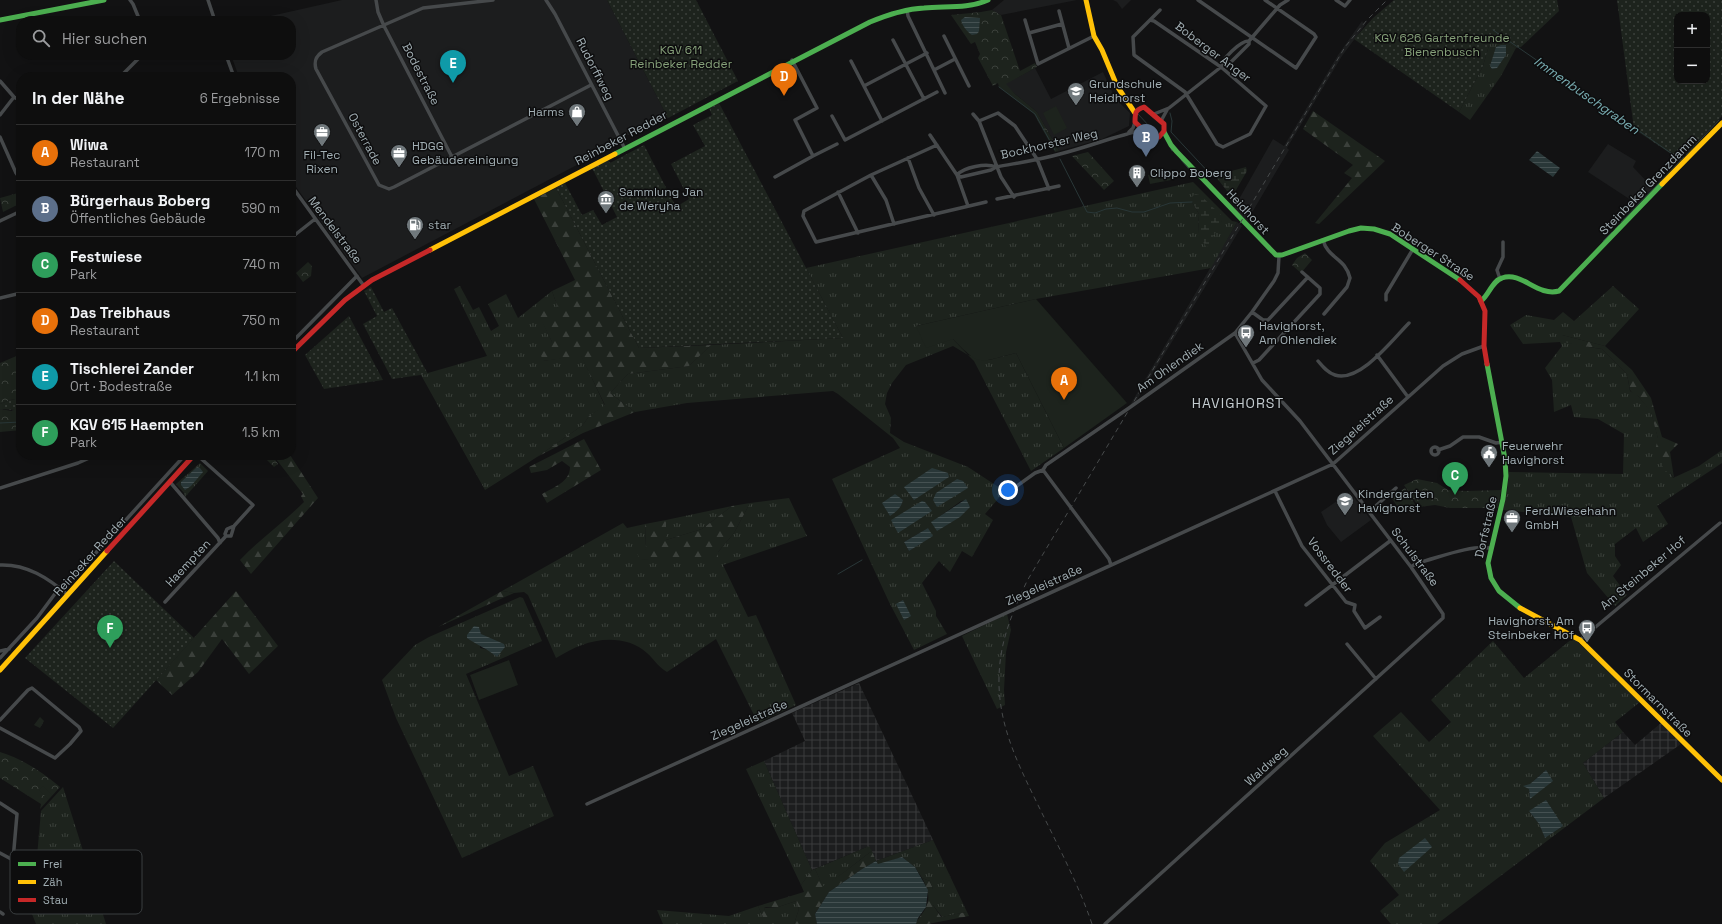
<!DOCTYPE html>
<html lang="de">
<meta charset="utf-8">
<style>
body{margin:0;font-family:"Space Grotesk",sans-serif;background:#171717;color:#f1f3f6}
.controls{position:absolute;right:12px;top:12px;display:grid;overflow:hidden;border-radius:8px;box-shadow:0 4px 16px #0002}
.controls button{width:36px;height:36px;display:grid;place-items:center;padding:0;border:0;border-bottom:1px solid #2e2e2e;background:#0e0e0e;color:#f1f3f6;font:20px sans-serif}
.you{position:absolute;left:1008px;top:490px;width:14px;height:14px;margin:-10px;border:3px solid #fff;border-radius:50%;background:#1a73e8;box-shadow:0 0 0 6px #1a73e833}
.badge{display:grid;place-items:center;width:26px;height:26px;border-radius:50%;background:#b45309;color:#fff;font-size:13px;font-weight:700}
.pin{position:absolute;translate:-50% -33px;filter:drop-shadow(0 1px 2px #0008)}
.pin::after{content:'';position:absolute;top:21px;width:14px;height:12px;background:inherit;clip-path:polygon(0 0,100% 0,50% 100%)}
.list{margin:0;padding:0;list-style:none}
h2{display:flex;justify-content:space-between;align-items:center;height:52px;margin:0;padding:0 16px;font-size:17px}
h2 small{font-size:13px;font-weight:400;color:#9b9c9e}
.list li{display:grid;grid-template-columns:26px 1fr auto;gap:12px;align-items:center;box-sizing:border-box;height:56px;padding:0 16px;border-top:1px solid #2e2e2e}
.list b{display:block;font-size:15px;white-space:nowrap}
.list p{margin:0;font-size:13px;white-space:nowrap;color:#9b9c9e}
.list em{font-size:13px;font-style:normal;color:#9b9c9e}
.icon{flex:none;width:22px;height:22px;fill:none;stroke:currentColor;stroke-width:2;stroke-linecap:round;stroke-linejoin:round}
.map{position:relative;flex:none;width:1722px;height:924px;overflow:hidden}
.search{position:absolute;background:#0e0e0e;box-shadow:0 4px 16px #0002;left:16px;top:16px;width:280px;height:44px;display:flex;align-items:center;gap:10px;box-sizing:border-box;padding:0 14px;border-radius:16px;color:#9b9c9e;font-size:15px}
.panel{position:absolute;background:#0e0e0e;box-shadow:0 4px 16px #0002;left:16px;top:72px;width:280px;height:388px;border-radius:16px}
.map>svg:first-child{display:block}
</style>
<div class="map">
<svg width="1722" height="924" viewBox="0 0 1722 924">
<defs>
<pattern id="industrial-grid" width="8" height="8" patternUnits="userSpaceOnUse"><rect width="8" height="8" fill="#1c1d1e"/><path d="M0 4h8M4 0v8" fill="none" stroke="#3a3b3c"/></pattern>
<pattern id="grass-tufts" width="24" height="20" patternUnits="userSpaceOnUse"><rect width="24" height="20" fill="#1d231d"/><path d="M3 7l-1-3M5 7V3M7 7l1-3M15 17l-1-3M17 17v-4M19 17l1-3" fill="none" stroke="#3b403b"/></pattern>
<pattern id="forest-firs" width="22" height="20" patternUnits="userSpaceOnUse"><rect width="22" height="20" fill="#1d231d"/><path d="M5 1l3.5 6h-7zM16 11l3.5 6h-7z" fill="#3b403b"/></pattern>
<pattern id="wetland-marsh" width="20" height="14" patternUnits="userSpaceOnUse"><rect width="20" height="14" fill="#1d231d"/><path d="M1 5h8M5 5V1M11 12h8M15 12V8" fill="none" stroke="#3b403b"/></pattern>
<pattern id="park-crowns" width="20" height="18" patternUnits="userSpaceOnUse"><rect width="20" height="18" fill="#1d231d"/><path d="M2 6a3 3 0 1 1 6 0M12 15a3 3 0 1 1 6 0" fill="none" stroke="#3b403b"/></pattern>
<pattern id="garden-dots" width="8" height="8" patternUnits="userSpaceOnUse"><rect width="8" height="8" fill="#1d231d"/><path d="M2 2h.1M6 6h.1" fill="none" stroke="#3b403b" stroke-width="1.8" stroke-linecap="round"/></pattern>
<pattern id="water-rules" width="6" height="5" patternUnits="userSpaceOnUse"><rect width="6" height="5" fill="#293738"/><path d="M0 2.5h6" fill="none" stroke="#455152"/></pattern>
</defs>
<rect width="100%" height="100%" fill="#121213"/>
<path fill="#1c1d1e" d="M342,0H607L668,118L650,128L642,129L629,135H623L615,139L611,147L362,278L291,180V77H239L231,55H291V21H249Z
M1004,0H1077L1001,15L992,10Z
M1113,0H1131L1122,9L1117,2Z
M1362,21L1365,25L1342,56L1287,148L1289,150L1247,221L1234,208L1273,139L1284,146L1338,55Z
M1035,68L1051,99L1103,72L1115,98L1130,113L1129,126L1102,139L1059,151L1037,112L1015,94L1005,84Z
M1608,144L1636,161L1633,167L1653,188L1637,204L1588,172Z
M1237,222L1242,226L1135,403L1129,407Z
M1350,492L1371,520L1341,542L1327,525L1321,512Z"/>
<path fill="url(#industrial-grid)" d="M859,683L933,840L876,861L869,846L812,870L764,761L805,741L792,713Z
M1661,723L1681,744L1604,798L1583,763L1623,732L1635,745Z"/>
<path fill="url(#grass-tufts)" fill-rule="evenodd" d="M1492,35L1516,48L1501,76L1470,120L1459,112L1483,66Z
M1193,182L1232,221L1237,222L1211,268L1036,299L916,326L953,339L968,355L989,360L1016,353L1064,448L1031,471L974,361L968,355L953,346L906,365L892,383L887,393L885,404L891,418L890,433L904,442L968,467L1000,488L1010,485L985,514L993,520L972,557L962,551L950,572L939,561L922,583L936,611V616L947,634L914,650L889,602L832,479L900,448L893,438L838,394L833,391L687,403L635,412L610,393L628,374L689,366L711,345L843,338L806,268ZM1192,202L1222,221L1198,234L1199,214ZM965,500L970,507L932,522L961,501ZM928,528L932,536L909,551L904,542Z
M460,286L473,310L479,307L491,331L499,326L488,304L506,294L518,318L552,291L558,308H536L552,342L543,361L581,355L605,406L589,416L583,425L537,457L485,490L421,375L487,356L454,289Z
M1613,286L1639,309L1605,346L1562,335L1569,343C1580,344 1590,348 1602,349L1627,374L1630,391L1638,396L1651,411L1663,458L1673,478L1699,466L1722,450V463L1657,506L1668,524L1643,542L1636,528L1615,544V556L1621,565L1613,576L1627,595L1615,606L1587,573L1571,517L1503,510L1507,492L1509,472L1623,474L1624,434L1598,419L1574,417L1571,405L1554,412L1552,380L1545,368L1562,346L1560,342L1523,344L1510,325L1526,315L1554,320L1563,312L1574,321Z
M200,463L208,471L185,497L184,493L176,484Z
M789,498L807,536L723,565L748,617L756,615L796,705L758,723L716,639L667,672C656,665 655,660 647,653C630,637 602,637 582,645C573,648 565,653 556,658L528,595L524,592L514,593L502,591L623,523L627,528L645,524L646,549L640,560L718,552L734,533L750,503Z
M732,506L702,529L666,540V520Z
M520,597L523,598L542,641L466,674L509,776L533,766L554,816L462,858L396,718L382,680L415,645L429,637ZM479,627L481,634L497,657L489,650L480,648Z
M1007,614L1011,630L1006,652L1004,690L1005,705L997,709L962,636Z
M1573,638L1603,665L1640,702L1615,722L1623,732L1583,763L1604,798L1437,924H1391L1380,911L1399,895L1370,861L1385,843L1440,810L1373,736L1401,712L1429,742L1451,722L1431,700L1493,641L1524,678ZM1546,770L1530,798C1526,783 1535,780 1546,770ZM1529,811L1563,826L1545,838L1539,824Z
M764,761L812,870L801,885L746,769Z
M63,787L106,924H36L32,914L41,811Z
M933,840L967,912L942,917L933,905V889L930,881L922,878L915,867L902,857L878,865L876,861Z
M869,846L872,851C855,863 841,876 823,887L815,869Z
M796,901L799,909L794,924H663L657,910L729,916L758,906L763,917H767L764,908L778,907Z"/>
<path fill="url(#forest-firs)" d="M1313,111L1385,161L1319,224L1315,223L1352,178L1344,173L1353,165L1303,129Z
M556,188L639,348L711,345L689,366L628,374L610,393L635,412L583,433L537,457L583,425L589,416L605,405L581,356L543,361L538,347L552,342L535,308H558L552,291L575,280L534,199Z
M1562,335L1605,346L1632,370L1651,398L1662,437L1678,444L1670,452L1674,478L1670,472H1663V458L1659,459L1655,450L1658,439L1651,412L1638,396L1634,395L1630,390L1627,374L1602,349C1596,348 1567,344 1564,341C1563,339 1562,337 1562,335Z
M584,439L601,470L547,503L542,494C554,487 570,482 570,467L562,461L547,470L531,473L529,467Z
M273,455H290L318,498L251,574L240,560C260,539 284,522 304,502L301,496L303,494Z
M750,503L734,533L718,552V557L640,560L637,553L646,549L645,524L666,520V540L702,529L732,506Z
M236,591L278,646L249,674L222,639L198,672L172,695L156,680Z
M502,591L514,593L438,627Z
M872,851L876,861L862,869L829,892L815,914L817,924H794L799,909L796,901L778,907H766L764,908L768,917H763L758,906L804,892L801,885L812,870L815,869L823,886C841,876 855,863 872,851Z
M922,878L930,881L933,889V905L941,917L967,912L969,916L928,924H916C918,917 924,913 926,907C931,897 927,887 922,878Z"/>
<path fill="url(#wetland-marsh)" d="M1246,167L1247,171L1236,190L1232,192L1227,191L1216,177L1217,175Z
M1195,194L1200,195L1220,214L1222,221L1207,248L1198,234L1199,214L1192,202V197Z"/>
<path fill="url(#park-crowns)" d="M992,10L1001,15L1020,71L1035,63L1037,67L1006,84L1015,94L1037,112L1059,151L1055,152L1034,114L999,87L998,83L993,86L978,58L980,54L975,42L971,44L951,15L981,12Z
M1088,152L1114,181L1104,190L1072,156Z
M18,193L21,203L3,212L0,198Z
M1305,253L1312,260L1301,273L1292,265L1297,258Z
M308,262L312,266L311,276L303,282L296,273Z
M21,354V398L10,400L0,404V363Z
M21,405V430L0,432V409L12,411Z
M262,455H272L278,464L274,467Z
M1417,479L1437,483L1448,490L1466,491L1501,490L1498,508H1450L1435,505L1419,507L1404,485Z
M1405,488L1416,506H1397L1391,497Z
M40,717L44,721L40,728L34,725Z
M0,752C23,759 42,772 60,787L40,809L41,804L0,778Z"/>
<path fill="url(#garden-dots)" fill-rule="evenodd" d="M607,0H696L738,81L668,118Z
M1394,0H1557L1559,11L1521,47L1516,48L1492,35L1483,66L1459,112L1354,39L1373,18Z
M1617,0H1722V116L1680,160L1634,129ZM1677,15H1707V81H1677Z
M719,103L843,338L639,348L556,188L565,183L582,215L593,210L602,225L617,217L592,168L608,160L610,163L644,145L676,207L689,199L671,164L705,146L693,125L712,115L709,108Z
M371,287L384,312L392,308L428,374L392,379L363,324L377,316L364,291Z
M349,316L383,380L324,389L305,355Z
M21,398V405L16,410L0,409V404L10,400Z
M114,561L194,638L113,728L25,658Z"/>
<path fill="#1d231d" d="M1056,106L1067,128L1054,135L1043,113Z
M1168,170L1171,180L1150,184L1148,175Z
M1036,299L1127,403L1064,448L1016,353C979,362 981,368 953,339L926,348L916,326Z
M509,660L518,685L479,700L470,675Z
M43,786L52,795L48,799L39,790Z"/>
<path fill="url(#water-rules)" d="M965,17L980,18L979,31L977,34L972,35C967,32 962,25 961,20Z
M1501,45H1506V55L1497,68L1492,69L1490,66L1496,47Z
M1537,151L1560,168L1553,177L1529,160Z
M197,467L200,468L203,472L191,486L185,490L181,485V482Z
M932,468L948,473L949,477L914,500L904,487Z
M957,479L963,481L968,488L937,507L933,500L936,493Z
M895,494L903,500C901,508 897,511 890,516L882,503Z
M966,499L970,507L960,517L937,531L931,522Z
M922,501L925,502L932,511L898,533L891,520Z
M928,528L933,536L909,551L904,542Z
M903,600L911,616L904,620L896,604Z
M474,626L479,627L481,634L504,644L505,647L497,657C488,649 477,645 467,638V635Z
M1546,770L1553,781L1530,799L1529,789L1523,786L1530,784Z
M1546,800L1563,826L1545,838L1539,824L1529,811Z
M1425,838L1432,847L1404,872L1398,864L1399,858Z
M902,857L915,867L928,890L926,907L918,918L916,924H817L815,914L829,892L862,869L876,861L878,864Z"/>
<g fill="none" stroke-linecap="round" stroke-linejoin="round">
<path stroke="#293738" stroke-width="1" d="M1493,30L1681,160
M999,87L1035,114L1055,150
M1122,98L1126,102
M1170,113L1172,121L1171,132L1212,176L1216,177
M1138,114L1150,127
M1171,149L1172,151
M1686,155L1719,120
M1060,159L1087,212L1095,213L1106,209L1117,208L1132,212H1144L1170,203L1192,202
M1181,160L1194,175
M1621,222L1684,157
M1615,229L1619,225
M1603,241L1612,232
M0,423L21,422
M838,574L862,560"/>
<path stroke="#46494b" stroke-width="3.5" d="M130,0L133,4L140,21
M208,0L215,21
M376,0L378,12L384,26L452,157
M493,0L423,8L322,52C315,57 314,62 316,69L379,185L389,189L394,187L591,85
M546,0L555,14L624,147
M1198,0L1296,68L1316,37L1314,34L1265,0
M1336,0L1345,6L1350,0
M907,10L908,16L945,93
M1059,11L1069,48
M1025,20L1038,64L1094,36
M1150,20L1154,21L1221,67L1266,106L1250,134L1223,147L1217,144L1185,92L1134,55L1133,37Z
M1150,20L1160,10
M1029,33L1062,24
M944,36L969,86
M893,40L924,99
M226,55L234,77
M792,60L817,108L795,120L813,156L837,144
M851,61L882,121
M1221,67C1221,60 1241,40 1249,41
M934,70L955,59
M120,77L142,55
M0,81L14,97L21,101
M864,86L927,53
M973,114L979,121L1001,177L1014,197
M1154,114L1169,108L1221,67L1230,63L1249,44V41L1280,5L1288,0
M0,115L14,97
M832,116L845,140L937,92
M979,121L998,113L1015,126L1037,159L1049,189
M1161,121L1167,110
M1129,132L1133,128L1135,122
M930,135L957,175L968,206
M0,137L16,173L19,177
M937,145L871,175L804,211L803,216L816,242L986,202
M908,158L919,188L934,215
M996,167L991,170L961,177L957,175C964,167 986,163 996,167C1017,163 1039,160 1060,154C1088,147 1115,136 1143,130
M871,175L886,200L894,224
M775,177L813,156
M291,185L364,286
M838,192L858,233
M997,199L1059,186
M0,221L21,211
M291,238L315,219
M1323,240C1328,259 1345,257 1350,278L1347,287L1324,314
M1500,279L1497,270L1503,257V242
M0,298L21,293
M1386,300V294L1413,249
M1252,312L1263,320H1268L1308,277
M291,343L357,276
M1377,355L1408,397
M1318,361C1323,367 1328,373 1335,375C1360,383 1393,339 1409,323
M1253,363L1259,360L1320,294V288L1302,272
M1431 451a4 4 0 1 1 8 0a4 4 0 1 1-8 0Z
M1438,450L1450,446L1463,437H1479L1496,443L1503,442
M197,455L253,505L234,526L227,529L225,534L226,536H231L234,526
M1043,470L1109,559L1111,565
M170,482L218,538L220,543
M0,488L78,463L96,455
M1275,491L1302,546L1346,602L1355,605L1354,611L1365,628L1380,617
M1003,496L1035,473L1043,470L1046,465L1129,408L1235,333L1252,312L1274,281L1278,273L1279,256
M1369,512L1396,488
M0,565C27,564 48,578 68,595
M1411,567L1417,563C1438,558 1469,545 1490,548
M165,602L226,536
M1306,605L1390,541
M1580,640L1720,523
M1347,644L1376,679
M0,651L9,649
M0,658L37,618L60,587L82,568L185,455
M0,720L28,690L32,688L79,727L81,731L70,744L55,758L0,728
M0,803L17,814L13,860L0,853
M587,804L1333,464L1443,366L1462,354L1484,346
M0,912L3,914
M1105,924L1443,618V614L1411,567L1300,421L1262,380L1235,333"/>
<path stroke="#4caf50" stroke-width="5" d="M0,20L104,0
M1164,132L1171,145L1177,152L1276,255H1282L1349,231L1361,228L1374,229L1390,234L1460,280
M615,154L870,22C887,15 905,9 924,8C946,6 968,9 988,0
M1481,301C1489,295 1492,281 1502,278C1522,271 1537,297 1559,291L1662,184
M1487,364L1505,459L1506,476L1503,499L1488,563L1491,578L1499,591L1520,608"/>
<path stroke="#ffc107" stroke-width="5" d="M1086,0L1094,36L1102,50L1117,86L1135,113
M1662,184L1722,123
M430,250L615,154
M1520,608L1580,640L1722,780
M0,670L107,551"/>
<path stroke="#c62828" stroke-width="5" d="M1144,107L1164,124V131L1159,137H1151L1135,122C1135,113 1135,110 1144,107Z
M1460,280L1479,297L1485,311L1484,346L1487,364
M291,353L345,300L372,280L430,250
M107,551L194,455"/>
<path stroke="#474a4b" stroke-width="1" stroke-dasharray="5 4" stroke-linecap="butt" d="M1092,924C1078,883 1057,844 1038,805C1014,756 992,712 1001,655C1005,629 1016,605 1027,581L1345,47L1367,20L1387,0"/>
</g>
<defs>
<symbol id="school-pin" viewBox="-11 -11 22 30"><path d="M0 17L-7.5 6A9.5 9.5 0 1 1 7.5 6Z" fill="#70787c" stroke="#0d0d0e"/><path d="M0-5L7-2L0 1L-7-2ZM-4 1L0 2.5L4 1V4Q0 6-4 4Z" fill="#fff"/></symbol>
<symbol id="shop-pin" viewBox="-11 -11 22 30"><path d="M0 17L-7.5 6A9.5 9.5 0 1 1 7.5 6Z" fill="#70787c" stroke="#0d0d0e"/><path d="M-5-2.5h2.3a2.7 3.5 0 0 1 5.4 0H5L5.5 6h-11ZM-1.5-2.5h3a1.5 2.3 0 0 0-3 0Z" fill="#fff"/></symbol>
<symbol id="office-pin" viewBox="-11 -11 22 30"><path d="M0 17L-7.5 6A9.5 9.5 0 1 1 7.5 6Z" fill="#70787c" stroke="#0d0d0e"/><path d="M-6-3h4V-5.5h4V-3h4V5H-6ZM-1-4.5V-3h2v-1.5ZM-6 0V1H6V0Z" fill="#fff"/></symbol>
<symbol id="building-pin" viewBox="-11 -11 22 30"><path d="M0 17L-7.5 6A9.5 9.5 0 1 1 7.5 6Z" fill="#70787c" stroke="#0d0d0e"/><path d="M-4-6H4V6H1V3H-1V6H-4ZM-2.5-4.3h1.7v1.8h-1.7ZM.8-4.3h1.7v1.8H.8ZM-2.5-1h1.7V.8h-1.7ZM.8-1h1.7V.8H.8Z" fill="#fff"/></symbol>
<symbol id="museum-pin" viewBox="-11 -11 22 30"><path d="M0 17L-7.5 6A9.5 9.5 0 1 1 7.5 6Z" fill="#70787c" stroke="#0d0d0e"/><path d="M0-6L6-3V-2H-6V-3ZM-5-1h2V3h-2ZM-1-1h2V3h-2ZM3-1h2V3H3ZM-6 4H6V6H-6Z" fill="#fff"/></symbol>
<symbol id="fuel-pin" viewBox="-11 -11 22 30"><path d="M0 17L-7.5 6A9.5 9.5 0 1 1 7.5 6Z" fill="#70787c" stroke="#0d0d0e"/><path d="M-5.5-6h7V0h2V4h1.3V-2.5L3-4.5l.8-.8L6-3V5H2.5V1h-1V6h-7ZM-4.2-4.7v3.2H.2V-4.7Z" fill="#fff"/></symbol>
<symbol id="bus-pin" viewBox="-11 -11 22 30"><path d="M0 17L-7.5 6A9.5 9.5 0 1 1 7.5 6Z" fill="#70787c" stroke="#0d0d0e"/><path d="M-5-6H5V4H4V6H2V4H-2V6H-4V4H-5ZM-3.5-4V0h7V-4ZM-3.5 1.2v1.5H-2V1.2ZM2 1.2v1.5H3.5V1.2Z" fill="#fff"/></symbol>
<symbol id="civic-pin" viewBox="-11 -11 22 30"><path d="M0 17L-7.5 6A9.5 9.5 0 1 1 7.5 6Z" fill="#70787c" stroke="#0d0d0e"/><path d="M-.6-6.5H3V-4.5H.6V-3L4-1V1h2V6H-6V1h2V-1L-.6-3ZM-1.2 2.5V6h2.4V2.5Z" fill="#fff"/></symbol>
</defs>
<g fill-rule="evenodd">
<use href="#school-pin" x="1066" y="81" width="20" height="27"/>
<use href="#shop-pin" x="567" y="102" width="20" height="27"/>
<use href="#office-pin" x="312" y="122" width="20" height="27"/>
<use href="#office-pin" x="389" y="143" width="20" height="27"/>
<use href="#building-pin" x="1127" y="163" width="20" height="27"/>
<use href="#museum-pin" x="596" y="189" width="20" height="27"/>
<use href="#fuel-pin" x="405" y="215" width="20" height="27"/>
<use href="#bus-pin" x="1236" y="323" width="20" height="27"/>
<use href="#civic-pin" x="1479" y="443" width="20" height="27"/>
<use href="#school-pin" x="1335" y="491" width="20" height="27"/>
<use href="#office-pin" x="1502" y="508" width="20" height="27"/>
<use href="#bus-pin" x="1577" y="618" width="20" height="27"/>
</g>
<g text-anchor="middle" stroke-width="3" stroke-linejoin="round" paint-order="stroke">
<g font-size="12" fill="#85a079" stroke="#0d0d0e">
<text x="1442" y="42">KGV 626 Gartenfreunde<tspan x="1442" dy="14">Bienenbusch</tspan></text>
<text x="681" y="54">KGV 611<tspan x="681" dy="14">Reinbeker Redder</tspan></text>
</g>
<g font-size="12" fill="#a2afb4" stroke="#0d0d0e">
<text transform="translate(1213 52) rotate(37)" y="4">Boberger Anger</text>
<text transform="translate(595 69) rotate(63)" y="4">Rudorffweg</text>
<text transform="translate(421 74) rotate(63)" y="4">Bodestraße</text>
<text transform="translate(621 138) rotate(-28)" y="4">Reinbeker Redder</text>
<text transform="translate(365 139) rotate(62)" y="4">Osterrade</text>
<text transform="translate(1049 144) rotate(-13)" y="4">Bockhorster Weg</text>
<text transform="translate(1648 185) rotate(-46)" y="4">Steinbeker Grenzdamm</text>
<text transform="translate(1248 212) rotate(47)" y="4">Heidhorst</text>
<text transform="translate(335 230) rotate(53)" y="4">Mendelstraße</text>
<text transform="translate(1433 252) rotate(33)" y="4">Boberger Straße</text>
<text transform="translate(1170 367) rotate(-35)" y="4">Am Ohlendiek</text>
<text transform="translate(1361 425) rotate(-42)" y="4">Ziegeleistraße</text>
<text transform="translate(1486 527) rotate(-77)" y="4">Dorfstraße</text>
<text transform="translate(90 556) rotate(-48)" y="4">Reinbeker Redder</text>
<text transform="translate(1415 557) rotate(53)" y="4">Schulstraße</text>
<text transform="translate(188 563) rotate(-47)" y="4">Haempten</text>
<text transform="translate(1330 565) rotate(53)" y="4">Vossredder</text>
<text transform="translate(1643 573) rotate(-40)" y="4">Am Steinbeker Hof</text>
<text transform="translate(1044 585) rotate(-24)" y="4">Ziegeleistraße</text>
<text transform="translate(1658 703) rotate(45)" y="4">Stormarnstraße</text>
<text transform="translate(749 720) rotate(-24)" y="4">Ziegeleistraße</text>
<text transform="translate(1266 766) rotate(-42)" y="4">Waldweg</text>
</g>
<g font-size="12" fill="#a2afb4" stroke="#0d0d0e" text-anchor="start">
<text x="1089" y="88">Grundschule<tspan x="1089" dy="14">Heidhorst</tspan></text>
<text x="564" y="116" text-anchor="end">Harms</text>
<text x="412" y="150">HDGG<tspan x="412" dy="14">Gebäudereinigung</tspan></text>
<text x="322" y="159" text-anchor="middle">Fil-Tec<tspan x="322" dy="14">Rixen</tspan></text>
<text x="1150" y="177">Clippo Boberg</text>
<text x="619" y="196">Sammlung Jan<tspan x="619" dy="14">de Weryha</tspan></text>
<text x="428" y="229">star</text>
<text x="1259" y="330">Havighorst,<tspan x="1259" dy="14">Am Ohlendiek</tspan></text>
<text x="1502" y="450">Feuerwehr<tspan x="1502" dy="14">Havighorst</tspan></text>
<text x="1358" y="498">Kindergarten<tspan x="1358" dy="14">Havighorst</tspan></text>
<text x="1525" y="515">Ferd.Wiesehahn<tspan x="1525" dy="14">GmbH</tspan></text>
<text x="1574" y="625" text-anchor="end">Havighorst, Am<tspan x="1574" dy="14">Steinbeker Hof</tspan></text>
</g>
<g font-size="13" font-style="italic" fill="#78acb1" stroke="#0d0d0e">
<text transform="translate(1587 95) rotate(35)" y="5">Immenbuschgraben</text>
</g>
<g font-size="14" letter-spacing="1" fill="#c4ccd0" stroke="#0d0d0e">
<text x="1238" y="408">HAVIGHORST</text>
</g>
</g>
<rect x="10" y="850" width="132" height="64" rx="6" fill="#0d0d0e" stroke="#3a3e40" stroke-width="1"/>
<rect x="18" y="862" width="18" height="4" fill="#4caf50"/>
<rect x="18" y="880" width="18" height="4" fill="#ffc107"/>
<rect x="18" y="898" width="18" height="4" fill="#c62828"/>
<g font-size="11" fill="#a2afb4">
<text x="43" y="868">Frei</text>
<text x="43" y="886">Zäh</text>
<text x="43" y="904">Stau</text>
</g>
</svg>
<div class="controls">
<button>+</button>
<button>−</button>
</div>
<div class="you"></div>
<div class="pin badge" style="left:1064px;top:400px;background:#e8710a">A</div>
<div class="pin badge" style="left:1146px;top:157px;background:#5c6f8a">B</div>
<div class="pin badge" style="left:1455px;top:495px;background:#2e9e5b">C</div>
<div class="pin badge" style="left:784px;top:96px;background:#e8710a">D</div>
<div class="pin badge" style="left:453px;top:83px;background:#0f9aa8">E</div>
<div class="pin badge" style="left:110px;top:648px;background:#2e9e5b">F</div>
<div class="search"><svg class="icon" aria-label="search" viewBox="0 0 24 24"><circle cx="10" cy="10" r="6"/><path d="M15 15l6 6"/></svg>Hier suchen</div>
<section class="panel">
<h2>In der Nähe<small>6 Ergebnisse</small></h2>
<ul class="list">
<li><span class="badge" style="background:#e8710a">A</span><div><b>Wiwa</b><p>Restaurant</p></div><em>170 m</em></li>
<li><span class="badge" style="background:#5c6f8a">B</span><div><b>Bürgerhaus Boberg</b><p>Öffentliches Gebäude</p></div><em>590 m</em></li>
<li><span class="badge" style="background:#2e9e5b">C</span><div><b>Festwiese</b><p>Park</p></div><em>740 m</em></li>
<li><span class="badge" style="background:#e8710a">D</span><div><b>Das Treibhaus</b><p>Restaurant</p></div><em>750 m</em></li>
<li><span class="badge" style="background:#0f9aa8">E</span><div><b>Tischlerei Zander</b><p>Ort · Bodestraße</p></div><em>1.1 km</em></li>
<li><span class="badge" style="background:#2e9e5b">F</span><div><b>KGV 615 Haempten</b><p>Park</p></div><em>1.5 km</em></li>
</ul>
</section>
</div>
